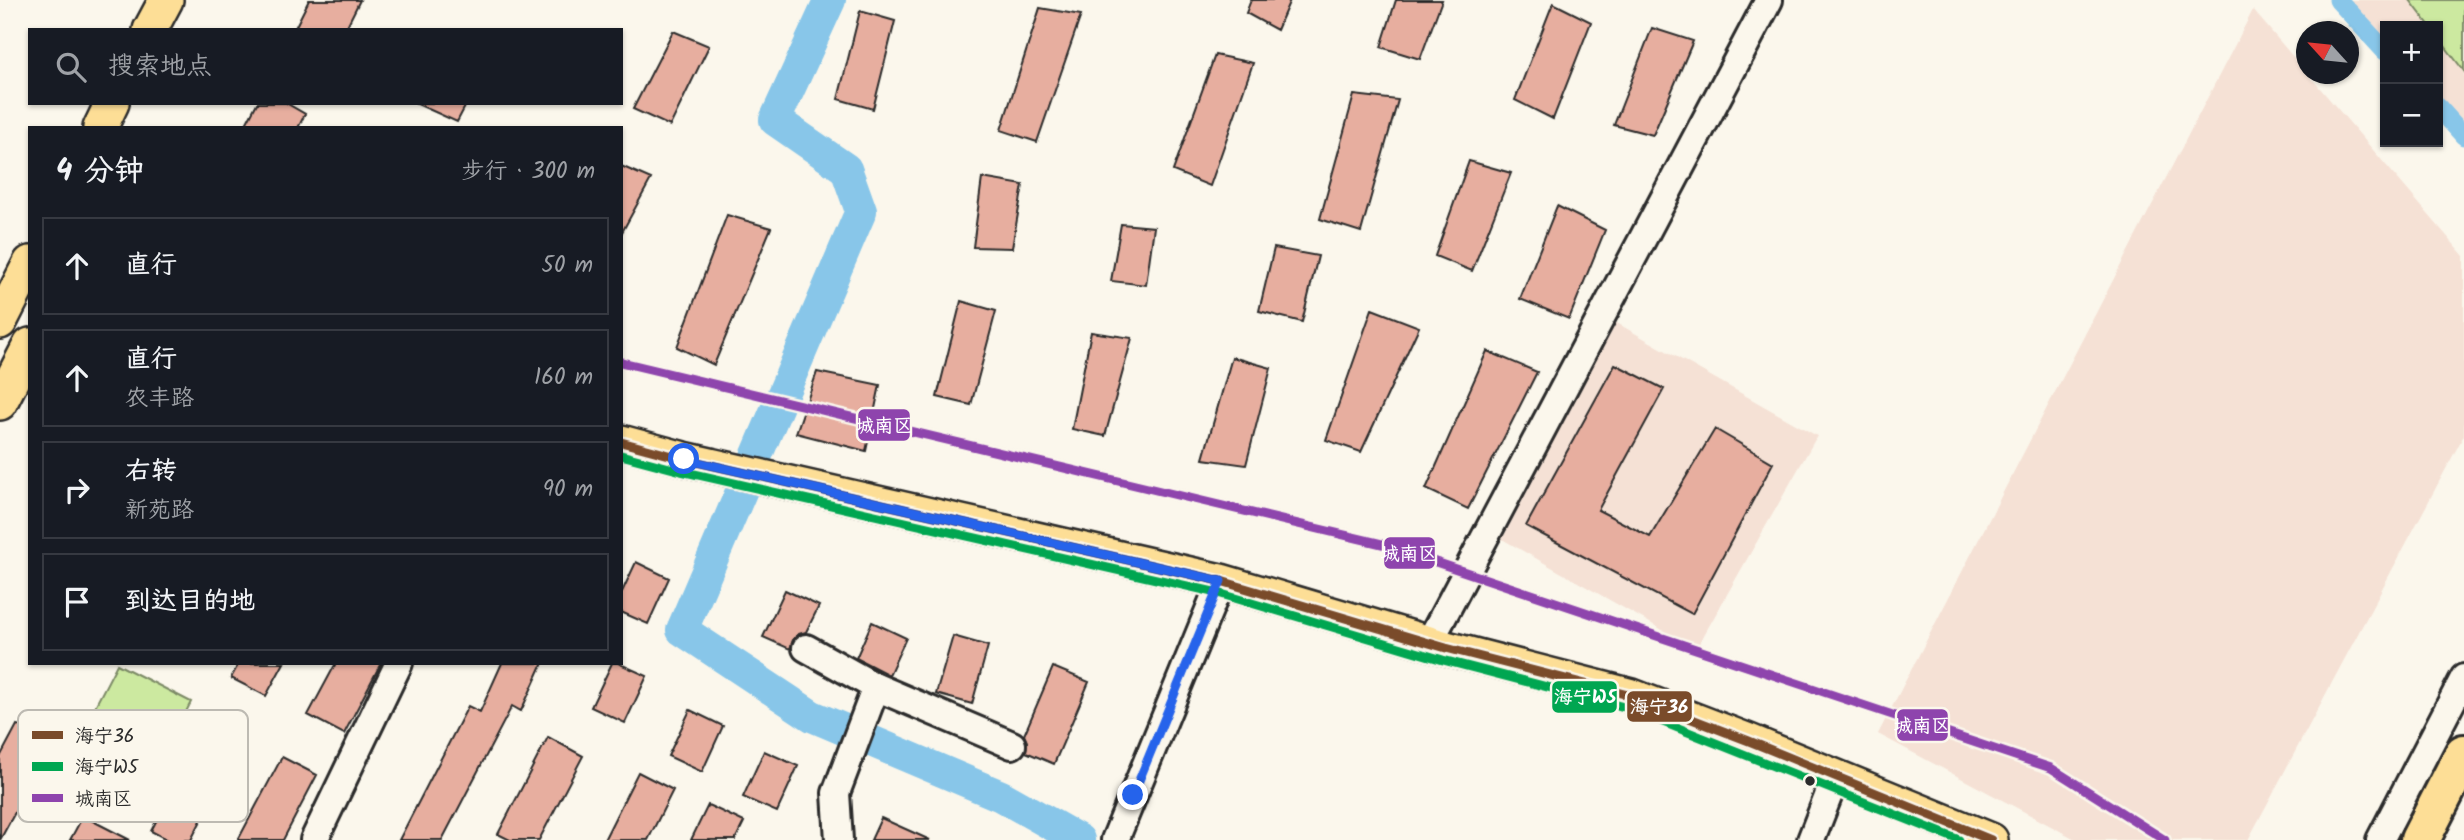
<!DOCTYPE html>
<html lang="zh">
<meta charset="utf-8">
<style>
body{margin:0;font-family:Kalam,"LXGW WenKai TC",sans-serif;background:#20242c;color:#f1f3f6}
.controls{position:absolute;right:21px;top:21px;display:grid;overflow:hidden;border-radius:0px;box-shadow:0 2px 5px #0004}
.controls button{width:63px;height:63px;display:grid;place-items:center;padding:0;border:0;border-bottom:2px solid #363941;background:#171b24;color:#f1f3f6;font:35px sans-serif}
.compass{position:absolute;left:2296px;top:21px;width:63px;height:63px;border-radius:50%;background:#171b24;box-shadow:0 2px 5px #0004;rotate:297deg}
.stop{position:absolute;width:21px;height:21px;margin:-16px;border:5px solid #2563eb;border-radius:50%;background:#fff}
.stop.end{background:#2563eb;border-color:#fff;box-shadow:0 2px 7px #0008}
.list{margin:0;padding:0;list-style:none}
h2{display:flex;justify-content:space-between;align-items:center;height:91px;margin:0;padding:0 28px;font-size:30px}
h2 small{font-size:23px;font-weight:400;color:#9ea1a6}
.list li{display:grid;grid-template-columns:46px 1fr auto;gap:21px;align-items:center;box-sizing:border-box;height:98px;margin:0 14px 14px;padding:0 14px;border:2px solid #363941;border-radius:0px}
.list b{display:block;font-size:26px;white-space:nowrap}
.list p{margin:0;font-size:23px;white-space:nowrap;color:#9ea1a6}
.list em{font-size:23px;font-style:normal;color:#9ea1a6}
.icon{flex:none;width:38px;height:38px;fill:none;stroke:currentColor;stroke-width:2;stroke-linecap:round;stroke-linejoin:round}
.map{position:relative;flex:none;width:2464px;height:840px;overflow:hidden}
.search{position:absolute;background:#171b24;box-shadow:0 2px 5px #0004;left:28px;top:28px;width:595px;height:77px;display:flex;align-items:center;gap:18px;box-sizing:border-box;padding:0 24px;border-radius:0px;color:#9ea1a6;font-size:26px}
.panel{position:absolute;background:#171b24;box-shadow:0 2px 5px #0004;left:28px;top:126px;width:595px;height:539px;border-radius:0px}
.map>svg:first-child{display:block}
</style>
<div class="map">
<svg width="2464" height="840" viewBox="0 0 2464 840">
<rect width="100%" height="100%" fill="#fbf7ec"/>
<filter id="ink" filterUnits="userSpaceOnUse"><feTurbulence type="fractalNoise" baseFrequency=".0143" numOctaves="2"/><feDisplacementMap in="SourceGraphic" scale="14" xChannelSelector="R" yChannelSelector="G"/><feConvolveMatrix kernelMatrix="1 2 1 2 8 2 1 2 1" color-interpolation-filters="sRGB"/></filter>
<g filter="url(#ink)">
<path fill="#f5e1d5" d="M2336,0H2464V139L2438,111V26H2385V53Z
M2253,10L2464,256V435L2248,840H2077L1878,734Z
M1615,322L1817,436L1696,649L1502,539Z"/>
<path fill="#cce9a0" stroke="#7c8a66" stroke-width="2" d="M2410,0H2464V71L2438,37V26H2430Z
M117,664L191,702L135,813L60,774Z"/>
<g fill="none" stroke-linecap="round" stroke-linejoin="round">
<path stroke="#88c6e9" stroke-width="19" d="M2338,0L2385,51
M2438,107L2464,136"/>
<path stroke="#88c6e9" stroke-width="32" d="M830,0L775,120L846,169L861,211L682,630L812,716L1001,796L1079,840"/>
</g>
<path fill="#e7ae9f" stroke="#2b2b2b" stroke-width="2" d="M309,0H360L345,30H294Z
M1251,0H1290L1277,30L1246,13Z
M1396,0H1442L1420,59L1381,47Z
M1553,3L1591,22L1553,119L1515,100Z
M1040,8L1081,15L1037,142L1001,130Z
M860,11L895,21L873,109L838,99Z
M1652,28L1693,41L1653,135L1614,125Z
M673,31L709,46L670,126L633,109Z
M1215,55L1253,63L1210,186L1173,171Z
M1354,95L1398,100L1361,232L1320,219Z
M257,103H286L305,114L298,128H244Z
M415,103H467L457,122Z
M1469,161L1511,173L1472,271L1435,256Z
M621,166L651,179L621,234Z
M982,178L1023,185L1012,248L973,247Z
M1557,206L1605,230L1569,319L1520,299Z
M727,215L771,228L714,365L677,347Z
M1121,224L1154,227L1146,285L1111,281Z
M1274,248L1318,256L1302,322L1259,311Z
M961,301L996,311L971,405L937,397Z
M1372,309L1419,327L1361,452L1326,440Z
M1091,332L1132,338L1105,436L1072,429Z
M1487,351L1537,372L1468,509L1426,489Z
M1232,357L1271,368L1246,465L1203,459Z
M1615,364L1664,389L1598,510L1650,537L1715,429L1773,463L1692,614L1526,526Z
M817,372L880,385L866,451L796,433Z
M636,562L669,578L648,624L621,612V594Z
M785,590L819,606L806,632L799,634L793,640L790,649L763,637Z
M872,622L906,638L889,675L856,658Z
M953,636L988,646L972,704L936,694Z
M239,663H284L266,696L231,678Z
M336,663H381L344,734L308,715Z
M502,663H543L521,711L512,706L442,840H399L468,706L480,712Z
M612,663H618L647,676L625,723L591,707Z
M1053,667L1089,682L1054,764L1026,752L1027,742L1024,735Z
M690,710L723,726L702,772L668,756Z
M17,725L52,744L0,840V757Z
M201,735L236,753L191,840H168L151,831Z
M548,737L583,756L539,840H510L498,834Z
M764,751L798,766L777,812L743,797Z
M282,757L317,775L283,840H238Z
M638,772L673,790L648,840H604Z
M708,805L744,822L735,840H691Z
M83,816L130,840H70Z
M881,818L930,840H871Z"/>
<g fill="none" stroke-linecap="round" stroke-linejoin="round">
<defs>
<path id="minor" d="M1429,643L1769,0
M806,648L876,687L1012,745
M314,840L399,663
M839,840L836,793L876,687
M1115,840L1221,581
M1811,840L1836,776
M2380,840L2464,678"/>
<path id="major" d="M150,30L166,0
M100,128L112,103
M0,322L30,263
M0,403L30,345
M621,442L684,459L1221,581L1446,648L1632,696L1749,741L1991,840"/>
<path id="highway" d="M2420,840L2464,754"/>
</defs>
<use href="#minor" stroke="#2b2b2b" stroke-width="32"/>
<use href="#major" stroke="#2b2b2b" stroke-width="38"/>
<use href="#highway" stroke="#2b2b2b" stroke-width="44"/>
<use href="#minor" stroke="#fbf7ec" stroke-width="26"/>
<use href="#major" stroke="#fdde96" stroke-width="33"/>
<use href="#highway" stroke="#fdde96" stroke-width="38"/>
<defs>
<path id="bus-1" d="M621,442L684,459L1221,581L1446,648L1632,696L1749,741L1991,840"/>
<path id="bus-2" d="M621,455L681,471L1218,593L1443,660L1628,708L1959,840"/>
<path id="bus-3" d="M621,362L1382,544L2051,768L2165,840"/>
</defs>
<use href="#bus-1" stroke="#fbf7ec" stroke-width="14"/>
<use href="#bus-2" stroke="#fbf7ec" stroke-width="14"/>
<use href="#bus-3" stroke="#fbf7ec" stroke-width="14"/>
<use href="#bus-1" stroke="#7a4b2a" stroke-width="9"/>
<use href="#bus-2" stroke="#00a651" stroke-width="9"/>
<use href="#bus-3" stroke="#8e44ad" stroke-width="9"/>
</g>
</g>
<g fill="none" stroke-linecap="round" stroke-linejoin="round" filter="url(#ink)">
<path stroke="#2563eb" stroke-width="9" d="M684,459L1221,581L1133,795"/>
</g>
<circle fill="#2b2b2b" stroke="#fbf7ec" stroke-width="2.5" cx="1810" cy="781" r="6"/>
<rect x="18" y="710" width="230" height="112" rx="10" fill="#fbf7ec" stroke="#bdbab2" stroke-width="2"/>
<rect x="32" y="731" width="31" height="8" fill="#7a4b2a"/>
<rect x="32" y="762" width="31" height="9" fill="#00a651"/>
<rect x="32" y="794" width="31" height="8" fill="#8e44ad"/>
<g font-size="19" fill="#2b2b2b">
<text x="75" y="742">海宁36</text>
<text x="75" y="773">海宁W5</text>
<text x="75" y="805">城南区</text>
</g>
<g stroke="#fbf7ec" stroke-width="2.5">
<rect x="857" y="408" width="54" height="34" rx="7" fill="#8e44ad"/>
<rect x="1383" y="536" width="53" height="34" rx="7" fill="#8e44ad"/>
<rect x="1551" y="680" width="67" height="34" rx="7" fill="#00a651"/>
<rect x="1626" y="690" width="67" height="33" rx="7" fill="#7a4b2a"/>
<rect x="1896" y="708" width="53" height="34" rx="7" fill="#8e44ad"/>
</g>
<g font-size="19" text-anchor="middle" font-weight="bold" fill="#fff">
<text x="884" y="432">城南区</text>
<text x="1409" y="560">城南区</text>
<text x="1585" y="703">海宁W5</text>
<text x="1659" y="713">海宁36</text>
<text x="1922" y="732">城南区</text>
</g>
</svg>
<div class="controls">
<button>+</button>
<button>−</button>
</div>
<svg class="compass" viewBox="-18 -18 36 36"><path d="M0-13l5 13h-10z" fill="#e53935"/><path d="M0 13l5-13h-10z" fill="#9ea1a6"/></svg>
<div class="stop" style="left:684px;top:459px"></div>
<div class="stop end" style="left:1133px;top:795px"></div>
<div class="search"><svg class="icon" aria-label="search" viewBox="0 0 24 24"><circle cx="10" cy="10" r="6"/><path d="M15 15l6 6"/></svg>搜索地点</div>
<section class="panel">
<h2>4 分钟<small>步行 · 300 m</small></h2>
<ul class="list">
<li><svg class="icon" aria-label="ahead" viewBox="0 0 24 24"><path d="M12 20V5M6 11l6-6 6 6"/></svg><div><b>直行</b></div><em>50 m</em></li>
<li><svg class="icon" aria-label="ahead" viewBox="0 0 24 24"><path d="M12 20V5M6 11l6-6 6 6"/></svg><div><b>直行</b><p>农丰路</p></div><em>160 m</em></li>
<li><svg class="icon" aria-label="right" viewBox="0 0 24 24"><path d="M7 20v-9h11M14 6l5 5-5 5"/></svg><div><b>右转</b><p>新苑路</p></div><em>90 m</em></li>
<li><svg class="icon" aria-label="arrive" viewBox="0 0 24 24"><path d="M6 21V4h12l-3 4 3 4H6"/></svg><div><b>到达目的地</b></div></li>
</ul>
</section>
</div>
